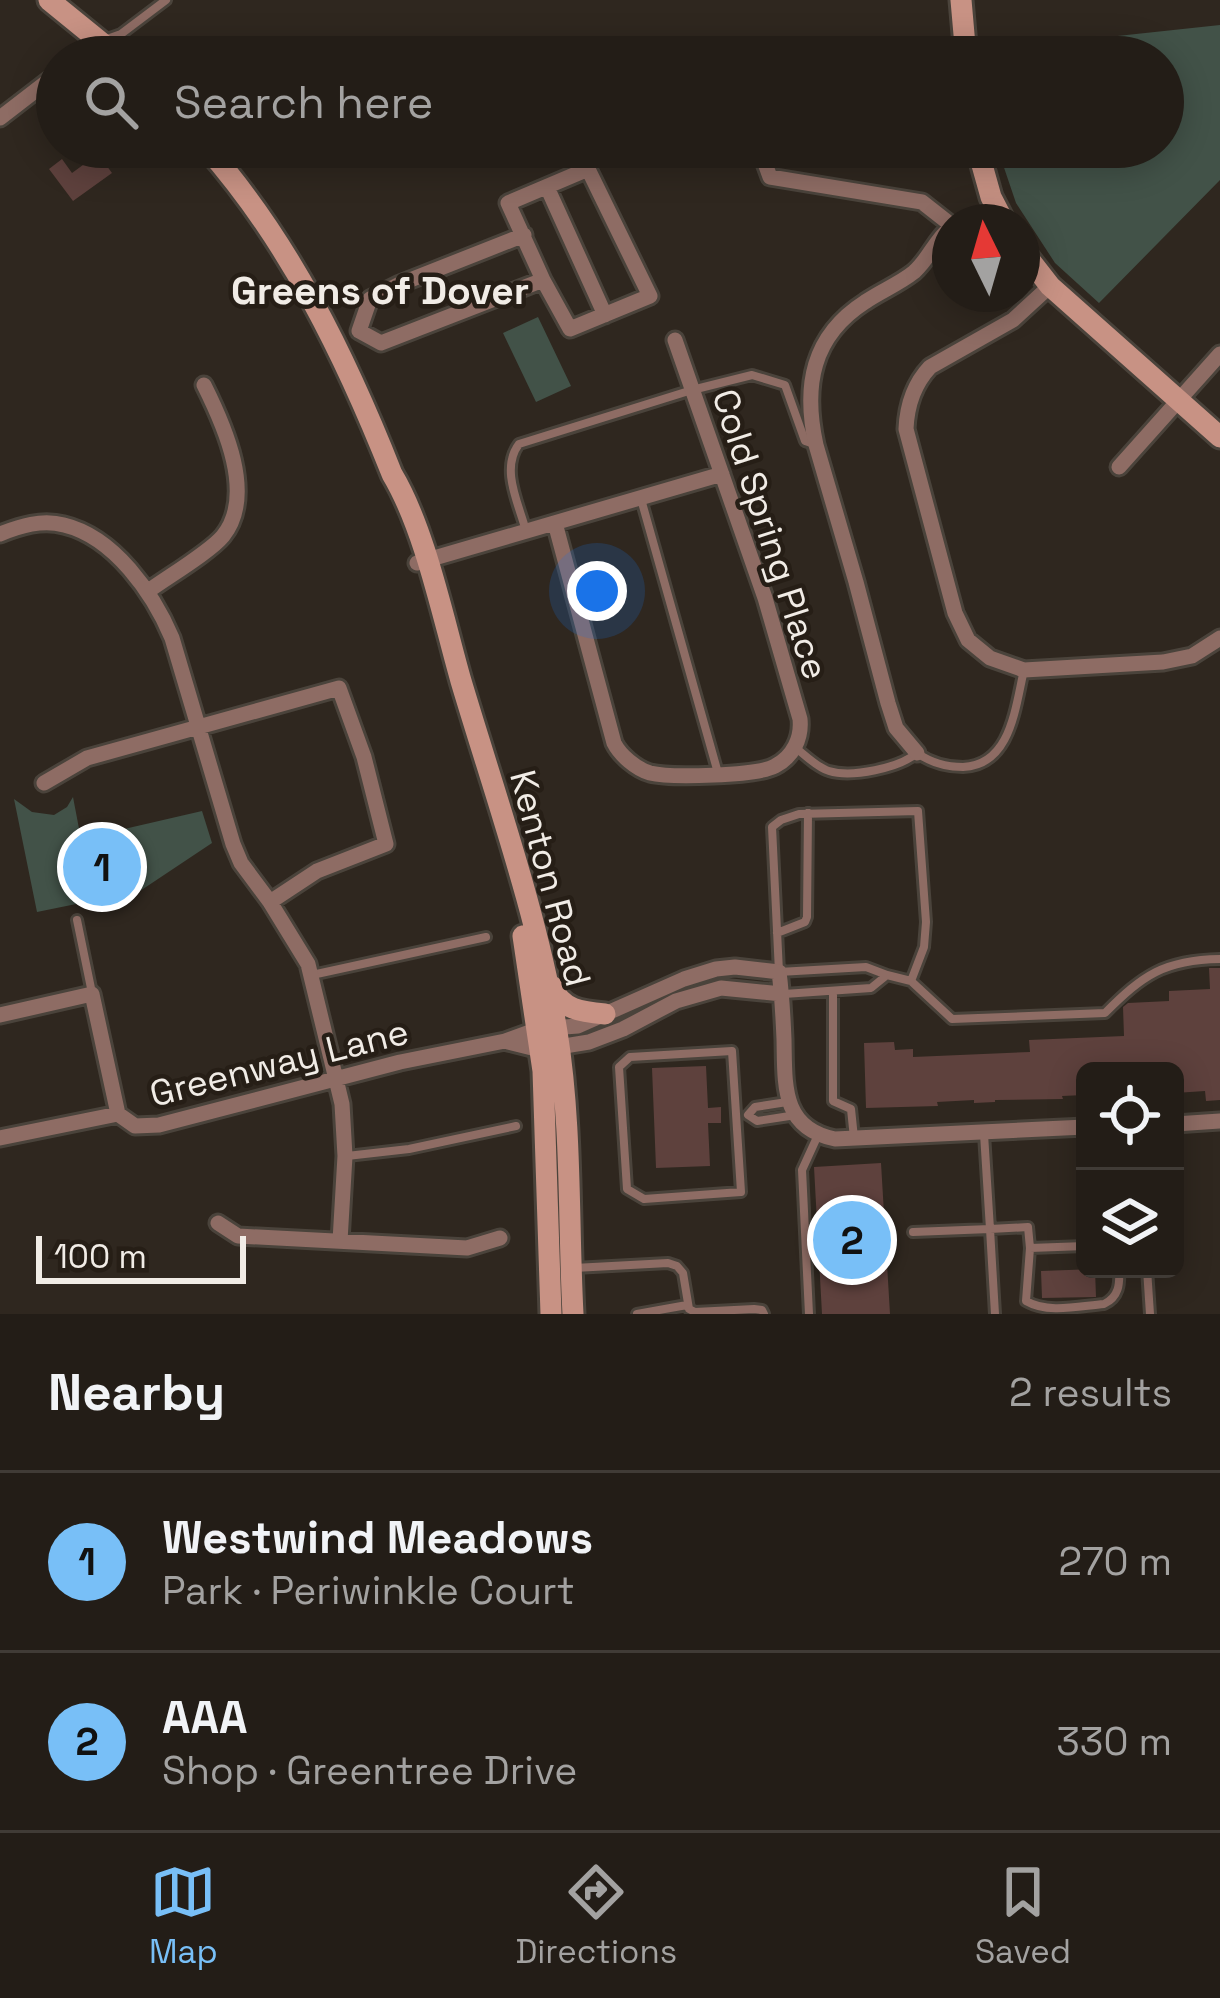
<!DOCTYPE html>
<meta charset="utf-8">
<style>
body{margin:0;font-family:"Space Grotesk",sans-serif;background:#2f2a24;color:#f1f3f6}
.controls{position:absolute;right:36px;bottom:36px;display:grid;overflow:hidden;border-radius:18px;box-shadow:0 6px 30px #0003}
.controls button{width:108px;height:108px;display:grid;place-items:center;padding:0;border:0;border-bottom:3px solid #403b36;background:#231d17;color:#f1f3f6;font:60px sans-serif}
.compass{position:absolute;left:932px;top:204px;width:108px;height:108px;border-radius:50%;background:#231d17;box-shadow:0 6px 30px #0003;rotate:355deg}
.scale{position:absolute;left:36px;bottom:30px;width:210px;box-sizing:border-box;padding-left:12px;border:6px solid #f1ece6;border-top:0;font-size:33px;line-height:42px;white-space:nowrap;color:#f1ece6;-webkit-text-stroke:9px #261e16;paint-order:stroke}
.you{position:absolute;left:597px;top:591px;width:42px;height:42px;margin:-30px;border:9px solid #fff;border-radius:50%;background:#1a73e8;box-shadow:0 0 0 18px #1a73e833}
.badge{display:grid;place-items:center;width:78px;height:78px;border-radius:50%;background:#78bff7;color:#111;font-size:39px;font-weight:700}
.pin{position:absolute;translate:-50% -50%;border:6px solid #fff;box-shadow:0 3px 12px #0006}
.list{margin:0;padding:0;list-style:none}
h2{display:flex;justify-content:space-between;align-items:center;height:156px;margin:0;padding:0 48px;font-size:51px}
h2 small{font-size:39px;font-weight:400;color:#a3a2a1}
.list li{display:grid;grid-template-columns:78px 1fr auto;gap:36px;align-items:center;box-sizing:border-box;height:180px;padding:0 48px;border-top:3px solid #403b36}
.list b{display:block;font-size:45px;white-space:nowrap}
.list p{margin:0;font-size:39px;white-space:nowrap;color:#a3a2a1}
.list em{font-size:39px;font-style:normal;color:#a3a2a1}
.icon{flex:none;width:66px;height:66px;fill:none;stroke:currentColor;stroke-width:2;stroke-linecap:round;stroke-linejoin:round}
.map{position:relative;flex:none;width:1220px;height:1314px;overflow:hidden}
.search{position:absolute;background:#231d17;box-shadow:0 6px 30px #0003;left:36px;right:36px;top:36px;height:132px;display:flex;align-items:center;gap:30px;box-sizing:border-box;padding:0 42px;border-radius:66px;color:#a3a2a1;font-size:45px}
.sheet{height:516px;background:#231d17}
nav{display:flex;justify-content:space-around;align-items:center;box-sizing:border-box;height:168px;border-top:3px solid #403b36;background:#231d17;font-size:33px;color:#a3a2a1}
nav a{display:grid;justify-items:center;gap:6px}
nav .on{color:#78bff7}
.map>svg:first-child{display:block}
</style>
<div class="map">
<svg width="1220" height="1314" viewBox="0 0 1220 1314">
<rect width="100%" height="100%" fill="#2f271f"/>
<path fill="#425248" d="M1220,25V180L1099,303L1055,263L1016,203L997,147H1163V57H984L986,43L1080,40Z
M538,317L571,386L536,402L503,333Z
M73,797L81,839L202,811L212,843L140,891L37,912L14,799L32,812L54,815L67,807Z"/>
<path fill="#5e413d" d="M98,154L112,173L73,201L49,169L62,159L72,173Z
M1209,968H1220V1100L1206,1101L1205,1091L1175,1093V1071H1085V1095L1062,1096L1063,1099L995,1100V1102L974,1103V1100L937,1102L938,1106L866,1108L864,1043L894,1042L895,1050L913,1049V1057L1030,1052L1029,1040L1124,1036L1123,1007L1128,1003L1169,1001V991L1210,989Z
M706,1066L708,1108L721,1107V1123H708L710,1166L656,1168L652,1068Z
M881,1163L890,1314H822L814,1167Z
M1095,1269L1096,1297L1042,1298L1041,1271Z"/>
<g fill="none" stroke-linecap="round" stroke-linejoin="round">
<defs>
<path id="lane" d="M107,39L121,34L166,0
M641,499L718,773
M526,531C519,504 500,469 519,444L692,390L752,375L785,385L805,441L814,444
M796,748C806,756 818,768 829,771C852,778 899,768 917,753C930,762 947,767 963,767C1011,765 1015,708 1024,670
M77,920L92,993
M777,933L805,922L807,917L808,813
M312,975L486,937
M887,975L911,981
M833,991V1101L851,1109L854,1138
M784,994L871,988L887,975L866,967L779,972L772,827L781,820L799,814L918,811L926,922L924,947L911,981L952,1019L1105,1013C1143,975 1164,960 1220,959
M732,1051L741,1192L644,1199L627,1189L619,1067L630,1057Z
M787,1102L755,1107L748,1115L757,1121L796,1115
M347,1156L409,1149L516,1126
M913,1232L990,1229L984,1134
M1030,1248L1026,1301C1048,1314 1079,1306 1104,1304C1119,1297 1120,1284 1119,1269
M574,1268L668,1263L677,1266L683,1273L689,1309L695,1312L754,1309L762,1310L764,1314
M1147,1269L1150,1314
M637,1314L687,1305
M809,1314L802,1170L818,1135
M995,1314L990,1229L1028,1227L1030,1248L1085,1246"/>
<path id="street" d="M80,57L100,41
M872,57L888,52L910,57
M0,118L57,74
M759,147L770,177L922,202L950,224
M588,169L650,296L570,329L543,280L508,203Z
M547,187L605,315
M964,222L998,210
M1050,286L1013,320L930,367C914,384 907,406 906,429L955,613L968,640L990,658L1024,670L1163,662L1192,656L1220,638
M359,331L370,299L400,284L524,235
M359,331L381,343L543,280
M1119,467L1220,354
M555,523L614,743C620,755 636,769 650,773C670,778 757,776 775,766C793,757 802,738 800,719L765,598L675,340
M0,534C20,526 42,519 64,525C114,537 153,593 172,638L233,844L241,863L270,902L308,964L342,1104L345,1156L340,1241
M417,563L722,474
M147,592C166,578 210,552 223,536C256,495 224,425 204,385
M917,753L896,728L888,703L856,582L816,445C803,386 812,336 865,302C881,291 899,284 914,272C929,259 935,240 950,228
M44,783L87,758L339,688L364,757L386,844L317,871L270,902
M0,1015L92,994L118,1114
M508,1042L540,1050L589,1042L623,1029L676,1001L721,988L782,994
M1175,1124L1220,1121
M0,1138L118,1114L135,1126L159,1125L400,1062L505,1041L538,1029L578,1026L684,979L716,969L735,967L779,972C782,994 783,1016 784,1039C785,1085 781,1128 835,1139L1085,1127
M218,1223L238,1236L467,1248L500,1238"/>
<path id="secondary" d="M49,0L119,57
M961,0L966,57
M206,147C290,242 346,358 392,474C425,529 443,618 461,681C495,795 538,916 557,1032C572,1126 568,1220 573,1314
M977,147L991,197L1004,222
M1022,250L1050,286L1220,437
M523,936L543,1071L551,1314
M552,986C561,1010 582,1012 605,1014"/>
</defs>
<use href="#lane" stroke="#4a433b" stroke-width="14"/>
<use href="#street" stroke="#4a433b" stroke-width="21"/>
<use href="#secondary" stroke="#4a433b" stroke-width="27"/>
<use href="#lane" stroke="#8e6c64" stroke-width="8"/>
<use href="#street" stroke="#8e6c64" stroke-width="15"/>
<use href="#secondary" stroke="#c89284" stroke-width="21"/>
</g>
<g text-anchor="middle" stroke-width="9" stroke-linejoin="round" paint-order="stroke">
<g font-size="36" fill="#f1ece6" stroke="#261e16">
<text transform="translate(771 534) rotate(72)" y="13">Cold Spring Place</text>
<text transform="translate(551 878) rotate(75)" y="13">Kenton Road</text>
<text transform="translate(279 1062) rotate(-14)" y="13">Greenway Lane</text>
</g>
<g font-size="39" font-weight="bold" fill="#f1ece6" stroke="#261e16">
<text x="380" y="304">Greens of Dover</text>
</g>
</g>
</svg>
<div class="controls">
<button><svg class="icon" aria-label="locate" viewBox="0 0 24 24"><circle cx="12" cy="12" r="6"/><path d="M12 2v4M12 18v4M2 12h4M18 12h4"/></svg></button>
<button><svg class="icon" aria-label="layers" viewBox="0 0 24 24"><path d="M12 4l9 5-9 5-9-5zM3 14l9 5 9-5"/></svg></button>
</div>
<svg class="compass" viewBox="-18 -18 36 36"><path d="M0-13l5 13h-10z" fill="#e53935"/><path d="M0 13l5-13h-10z" fill="#a3a2a1"/></svg>
<div class="scale">100 m</div>
<div class="you"></div>
<div class="pin badge" style="left:102px;top:867px">1</div>
<div class="pin badge" style="left:852px;top:1240px">2</div>
<div class="search"><svg class="icon" aria-label="search" viewBox="0 0 24 24"><circle cx="10" cy="10" r="6"/><path d="M15 15l6 6"/></svg>Search here</div>
</div>
<section class="sheet">
<h2>Nearby<small>2 results</small></h2>
<ul class="list">
<li><span class="badge">1</span><div><b>Westwind Meadows</b><p>Park · Periwinkle Court</p></div><em>270 m</em></li>
<li><span class="badge">2</span><div><b>AAA</b><p>Shop · Greentree Drive</p></div><em>330 m</em></li>
</ul>
</section>
<nav>
<a class="on"><svg class="icon" aria-label="map" viewBox="0 0 24 24"><path d="M3 6l6-2 6 2 6-2v14l-6 2-6-2-6 2zM9 4v14M15 6v14"/></svg>Map</a>
<a><svg class="icon" aria-label="directions" viewBox="0 0 24 24"><path d="M12 3l9 9-9 9-9-9zM9 14v-3h6M13 9l2 2-2 2"/></svg>Directions</a>
<a><svg class="icon" aria-label="saved" viewBox="0 0 24 24"><path d="M7 4h10v16l-5-4-5 4z"/></svg>Saved</a>
</nav>
